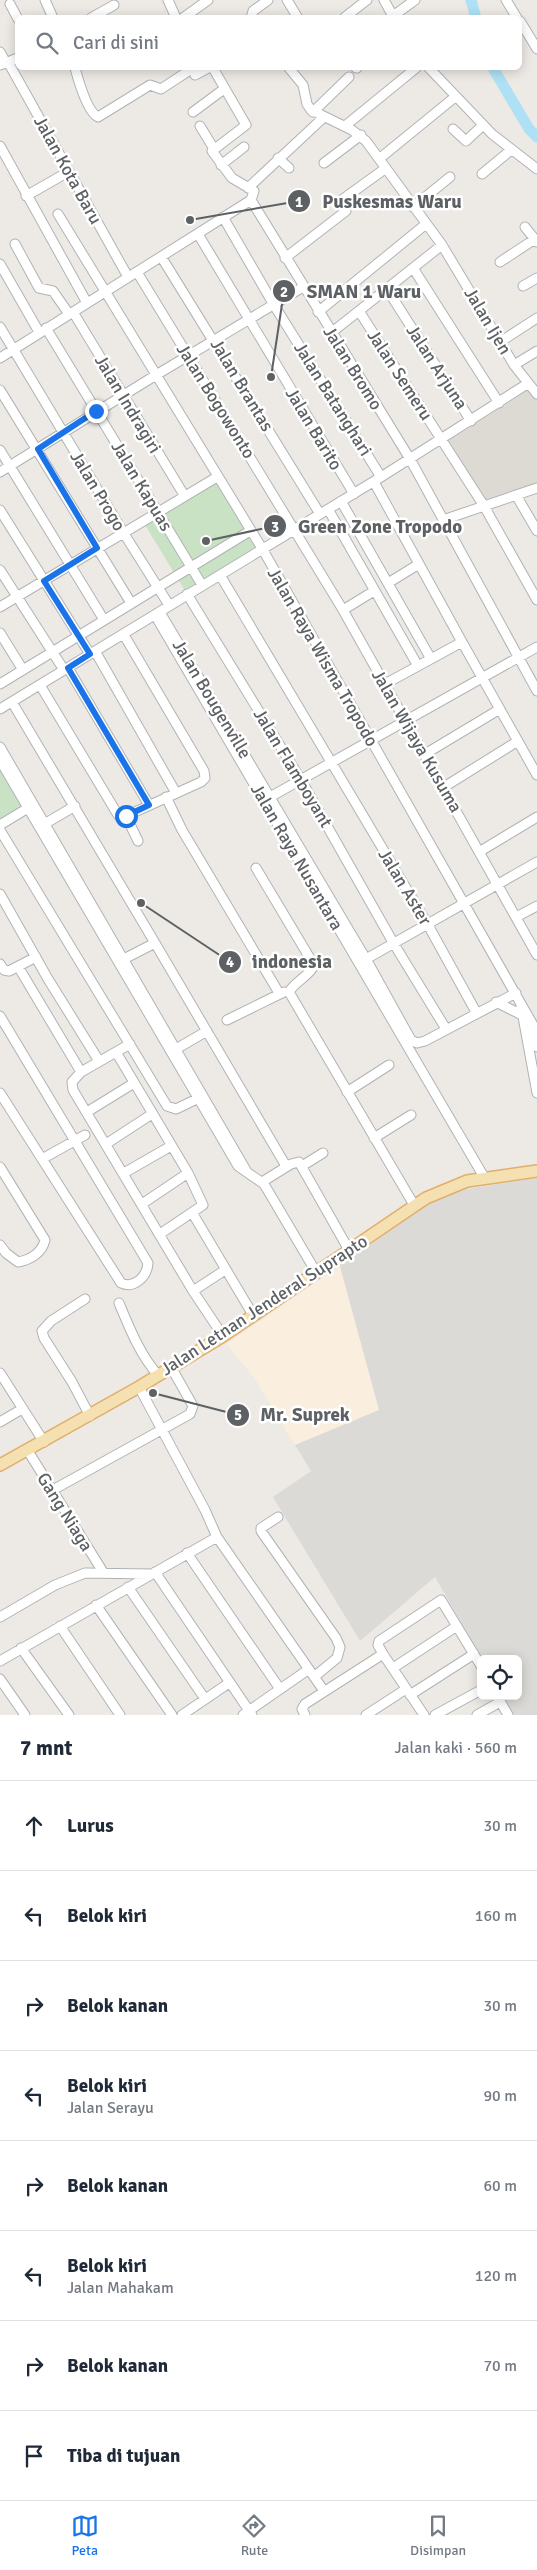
<!DOCTYPE html>
<html lang="id">
<meta charset="utf-8">
<style>
body{margin:0;font-family:Signika,sans-serif;background:#f2f2f3;color:#1f2937}
.controls{position:absolute;right:15px;bottom:15px;display:grid;overflow:hidden;border-radius:8px;box-shadow:0 2px 12px #0003}
.controls button{width:45px;height:45px;display:grid;place-items:center;padding:0;border:0;border-bottom:1px solid #e0e1e3;background:#fff;color:#1f2937;font:25px sans-serif}
.stop{position:absolute;width:15px;height:15px;margin:-11px;border:4px solid #1a73e8;border-radius:50%;background:#fff}
.stop.end{background:#1a73e8;border-color:#fff;box-shadow:0 1px 5px #0008}
.list{margin:0;padding:0;list-style:none}
h2{display:flex;justify-content:space-between;align-items:center;height:65px;margin:0;padding:0 20px;font-size:21px}
h2 small{font-size:16px;font-weight:400;color:#747a83}
.list li{display:grid;grid-template-columns:32px 1fr auto;gap:15px;align-items:center;box-sizing:border-box;height:90px;padding:0 20px;border-top:1px solid #e0e1e3}
.list b{display:block;font-size:19px;white-space:nowrap}
.list p{margin:0;font-size:16px;white-space:nowrap;color:#747a83}
.list em{font-size:16px;font-style:normal;color:#747a83}
.icon{flex:none;width:28px;height:28px;fill:none;stroke:currentColor;stroke-width:2;stroke-linecap:round;stroke-linejoin:round}
.map{position:relative;flex:none;width:537px;height:1715px;overflow:hidden}
.search{position:absolute;background:#fff;box-shadow:0 2px 12px #0003;left:15px;right:15px;top:15px;height:55px;display:flex;align-items:center;gap:12px;box-sizing:border-box;padding:0 18px;border-radius:8px;color:#747a83;font-size:19px}
.sheet{height:785px;background:#fff}
nav{display:flex;justify-content:space-around;align-items:center;box-sizing:border-box;height:70px;border-top:1px solid #e0e1e3;background:#fff;font-size:14px;color:#747a83}
nav a{display:grid;justify-items:center;gap:2px}
nav .on{color:#1a73e8}
.map>svg:first-child{display:block}
</style>
<div class="map">
<svg width="537" height="1715" viewBox="0 0 537 1715">
<rect width="100%" height="100%" fill="#edeae5"/>
<path fill="#faefde" d="M340,1266L379,1410L295,1445L255,1379L227,1344Z"/>
<path fill="#dcdad7" d="M537,1178V1715H514L503,1696H518V1659H482L435,1577L360,1641L273,1497L311,1471L295,1445L379,1410L340,1266L440,1196L460,1190Z"/>
<path fill="#dddad3" d="M527,386L537,395V488L484,505L442,440Z"/>
<path fill="#c9e2c4" d="M217,477L263,550L187,594L142,520Z
M0,760L28,808L0,825Z"/>
<g fill="none" stroke-linecap="round" stroke-linejoin="round">
<path stroke="#aee1f5" stroke-width="11" d="M471,0L476,18
M493,68L529,129L537,137"/>
<defs>
<path id="minor" d="M45,0L53,18
M168,0L176,18
M287,0L298,18
M384,0L394,18
M506,0L517,18
M10,4L18,19
M393,16L415,0
M345,17L367,0
M91,18L114,5
M183,18L208,0
M251,18L253,11L268,0
M520,21L537,49
M0,52L6,63
M8,62L128,277
M0,65L18,58
M75,68C78,79 87,112 98,117L150,85L161,89L193,68
M289,68L303,85L307,104L311,110L352,130L366,141L442,245L514,365L537,394
M356,68H357
M429,68L492,134L537,169
M195,75L208,68
M193,112L224,89
M313,112L349,77
M200,126L214,149
M345,126L416,68
M453,129L466,141L483,125
M0,146L87,303
M278,158L289,168
M379,159L455,97
M324,163L361,135
M221,165L244,147
M482,174L511,150
M248,188L324,117
M26,196L68,172
M251,200L410,459L537,691
M339,202L386,168
M413,207L450,177
M58,214L263,550L537,1032
M223,217L274,305L381,477
M525,227L537,242
M198,234L354,494
M15,244L39,288L53,291L69,314
M162,258L320,514
M285,258L346,211
M500,262L535,239
M0,264L39,332
M413,268L499,403
M137,272L343,610L537,955
M523,286L537,278
M387,289L471,421
M359,311L484,506L537,600
M73,312L184,495
M318,312L426,224
M0,327L123,532L169,605
M46,328L202,585
M331,333L442,245
M500,342L537,318
M0,358L251,200L254,191L232,178L212,151L246,125L213,68
M514,365L537,351
M0,390L131,603
M0,450L104,620
M0,472L156,375L303,287
M374,482L462,642L385,684
M516,495L537,531
M341,501L431,659
M328,509L418,666
M0,510L90,654
M443,520L537,488
M0,570L64,670
M220,575L428,925L476,1012
M388,583L419,564
M187,594L301,780L394,944L446,1029
M0,607L217,477
M343,610L374,591
M161,614L366,959L411,1040L417,1043L425,1041L516,993
M155,615L484,1177
M0,633L23,670
M462,642L537,775
M95,651L176,793
M68,668L149,805
M0,684L250,531
M40,685L118,815L126,816L201,782L205,778L204,771L124,635
M12,702L155,943L120,961
M0,709L381,477L527,384
M0,747L247,1172
M425,754L500,709
M0,760L238,1166L264,1184L316,1272
M444,787L518,741
M166,797L182,830L279,993
M270,797L537,647
M126,816L138,841
M0,825L28,808
M41,826L75,806
M0,830L167,1106L176,1109L201,1097
M479,852L537,817
M256,868L314,965C310,976 295,981 289,992
M0,894L48,979L99,1061
M516,917L537,906
M155,943L286,1166
M366,959L537,862
M0,964L4,970L9,971L36,957
M19,968L81,1072
M289,992L414,1205
M496,1002L522,1015
M521,1006L537,1093
M0,1016L148,1263C147,1277 134,1289 121,1283L0,1093
M227,1020L284,992
M533,1028L537,1047
M130,1044L81,1072L72,1082L73,1090L193,1291L223,1336
M176,1049L207,1031
M116,1052L188,1173L203,1205L160,1234
M347,1092L389,1065
M87,1112L134,1083
M374,1138L411,1115
M106,1144L152,1114
M42,1159L85,1135
M302,1166L323,1153
M0,1167L45,1240C42,1253 30,1260 18,1262L6,1253L0,1245
M124,1173L171,1146
M262,1182L291,1164L299,1162L349,1250
M142,1204L188,1173
M193,1214L253,1315
M193,1291L225,1270
M85,1299L51,1321L42,1331L44,1338L72,1382L90,1416
M119,1303C129,1327 140,1355 158,1375
M0,1373L44,1442
M139,1387L205,1510L217,1537L324,1691
M0,1422L22,1409
M28,1451L103,1572
M51,1491L190,1414L193,1406L171,1367
M278,1517L261,1528V1531L336,1638L340,1647L337,1658L314,1677
M187,1553L280,1689
M155,1572L252,1715
M128,1587L205,1699
M96,1605L172,1715
M0,1617L55,1585L85,1573L151,1574
M60,1626L120,1715
M21,1648L69,1715
M0,1661L217,1537
M393,1668L457,1626
M0,1679L25,1715
M410,1695L474,1654
M497,1696L508,1715
M182,1715L229,1683
M243,1715L309,1669
M305,1715L302,1709L305,1704L383,1654
M366,1715L406,1689
M424,1715L383,1654L378,1645L379,1641L441,1600L481,1666
M435,1715L481,1690
M477,1715L500,1702"/>
<path id="major" d="M0,1465L139,1387L223,1336L426,1198L467,1181L537,1171"/>
</defs>
<use href="#minor" stroke="#b0b3b6" stroke-width="11"/>
<use href="#major" stroke="#e1ae6b" stroke-width="14"/>
<use href="#minor" stroke="#fff" stroke-width="9"/>
<use href="#major" stroke="#f5e0b2" stroke-width="11"/>
</g>
<g fill="none" stroke-linecap="round" stroke-linejoin="round">
<path stroke="#1a73e8" stroke-width="6" d="M96,411L38,449L97,548L44,581L90,654L68,668L149,805L126,816"/>
</g>
<g text-anchor="middle" stroke-width="5" stroke-linejoin="round" paint-order="stroke">
<g font-size="18" fill="#5d6164" stroke="#fff">
<text transform="translate(68 170) rotate(61)" y="6">Jalan Kota Baru</text>
<text transform="translate(488 321) rotate(59)" y="6">Jalan Ijen</text>
<text transform="translate(437 367) rotate(57)" y="6">Jalan Arjuna</text>
<text transform="translate(353 368) rotate(58)" y="6">Jalan Bromo</text>
<text transform="translate(400 375) rotate(57)" y="6">Jalan Semeru</text>
<text transform="translate(242 385) rotate(59)" y="6">Jalan Brantas</text>
<text transform="translate(333 399) rotate(58)" y="6">Jalan Batanghari</text>
<text transform="translate(216 401) rotate(58)" y="6">Jalan Bogowonto</text>
<text transform="translate(128 404) rotate(59)" y="6">Jalan Indragiri</text>
<text transform="translate(314 429) rotate(59)" y="6">Jalan Barito</text>
<text transform="translate(142 486) rotate(59)" y="6">Jalan Kapuas</text>
<text transform="translate(98 491) rotate(59)" y="6">Jalan Progo</text>
<text transform="translate(323 657) rotate(60)" y="6">Jalan Raya Wisma Tropodo</text>
<text transform="translate(212 699) rotate(59)" y="6">Jalan Bougenville</text>
<text transform="translate(417 741) rotate(60)" y="6">Jalan Wijaya Kusuma</text>
<text transform="translate(293 768) rotate(59)" y="6">Jalan Flamboyant</text>
<text transform="translate(297 857) rotate(60)" y="6">Jalan Raya Nusantara</text>
<text transform="translate(405 887) rotate(59)" y="6">Jalan Aster</text>
<text transform="translate(264 1305) rotate(-33)" y="6">Jalan Letnan Jenderal Suprapto</text>
<text transform="translate(65 1512) rotate(58)" y="6">Gang Niaga</text>
</g>
</g>
<path fill="none" stroke="#5d6164" stroke-width="2" d="M190 220L299 201M271 377L284 291M206 541L275 526M141 903L230 962M153 1393L238 1415"/>
<g fill="#5d6164" stroke="#fff" stroke-width="2">
<circle cx="190" cy="220" r="5"/>
<circle cx="271" cy="377" r="5"/>
<circle cx="206" cy="541" r="5"/>
<circle cx="141" cy="903" r="5"/>
<circle cx="153" cy="1393" r="5"/>
<circle cx="299" cy="201" r="12"/>
<circle cx="284" cy="291" r="12"/>
<circle cx="275" cy="526" r="12"/>
<circle cx="230" cy="962" r="12"/>
<circle cx="238" cy="1415" r="12"/>
</g>
<g font-size="15" text-anchor="middle" font-weight="bold" fill="#fff">
<text x="299" y="207">1</text>
<text x="284" y="297">2</text>
<text x="275" y="532">3</text>
<text x="230" y="967">4</text>
<text x="238" y="1420">5</text>
</g>
<g font-size="19" text-anchor="middle" font-weight="bold" fill="#5d6164" stroke="#fff" stroke-width="5" stroke-linejoin="round" paint-order="stroke">
<text x="392" y="208">Puskesmas Waru</text>
<text x="364" y="298">SMAN 1 Waru</text>
<text x="380" y="533">Green Zone Tropodo</text>
<text x="292" y="968">indonesia</text>
<text x="305" y="1421">Mr. Suprek</text>
</g>
</svg>
<div class="controls">
<button><svg class="icon" aria-label="locate" viewBox="0 0 24 24"><circle cx="12" cy="12" r="6"/><path d="M12 2v4M12 18v4M2 12h4M18 12h4"/></svg></button>
</div>
<div class="stop" style="left:126px;top:816px"></div>
<div class="stop end" style="left:96px;top:411px"></div>
<div class="search"><svg class="icon" aria-label="search" viewBox="0 0 24 24"><circle cx="10" cy="10" r="6"/><path d="M15 15l6 6"/></svg>Cari di sini</div>
</div>
<section class="sheet">
<h2>7 mnt<small>Jalan kaki · 560 m</small></h2>
<ul class="list">
<li><svg class="icon" aria-label="ahead" viewBox="0 0 24 24"><path d="M12 20V5M6 11l6-6 6 6"/></svg><div><b>Lurus</b></div><em>30 m</em></li>
<li><svg class="icon" aria-label="left" viewBox="0 0 24 24"><path d="M17 20v-9H6M10 6l-5 5 5 5"/></svg><div><b>Belok kiri</b></div><em>160 m</em></li>
<li><svg class="icon" aria-label="right" viewBox="0 0 24 24"><path d="M7 20v-9h11M14 6l5 5-5 5"/></svg><div><b>Belok kanan</b></div><em>30 m</em></li>
<li><svg class="icon" aria-label="left" viewBox="0 0 24 24"><path d="M17 20v-9H6M10 6l-5 5 5 5"/></svg><div><b>Belok kiri</b><p>Jalan Serayu</p></div><em>90 m</em></li>
<li><svg class="icon" aria-label="right" viewBox="0 0 24 24"><path d="M7 20v-9h11M14 6l5 5-5 5"/></svg><div><b>Belok kanan</b></div><em>60 m</em></li>
<li><svg class="icon" aria-label="left" viewBox="0 0 24 24"><path d="M17 20v-9H6M10 6l-5 5 5 5"/></svg><div><b>Belok kiri</b><p>Jalan Mahakam</p></div><em>120 m</em></li>
<li><svg class="icon" aria-label="right" viewBox="0 0 24 24"><path d="M7 20v-9h11M14 6l5 5-5 5"/></svg><div><b>Belok kanan</b></div><em>70 m</em></li>
<li><svg class="icon" aria-label="arrive" viewBox="0 0 24 24"><path d="M6 21V4h12l-3 4 3 4H6"/></svg><div><b>Tiba di tujuan</b></div></li>
</ul>
</section>
<nav>
<a class="on"><svg class="icon" aria-label="map" viewBox="0 0 24 24"><path d="M3 6l6-2 6 2 6-2v14l-6 2-6-2-6 2zM9 4v14M15 6v14"/></svg>Peta</a>
<a><svg class="icon" aria-label="directions" viewBox="0 0 24 24"><path d="M12 3l9 9-9 9-9-9zM9 14v-3h6M13 9l2 2-2 2"/></svg>Rute</a>
<a><svg class="icon" aria-label="saved" viewBox="0 0 24 24"><path d="M7 4h10v16l-5-4-5 4z"/></svg>Disimpan</a>
</nav>
